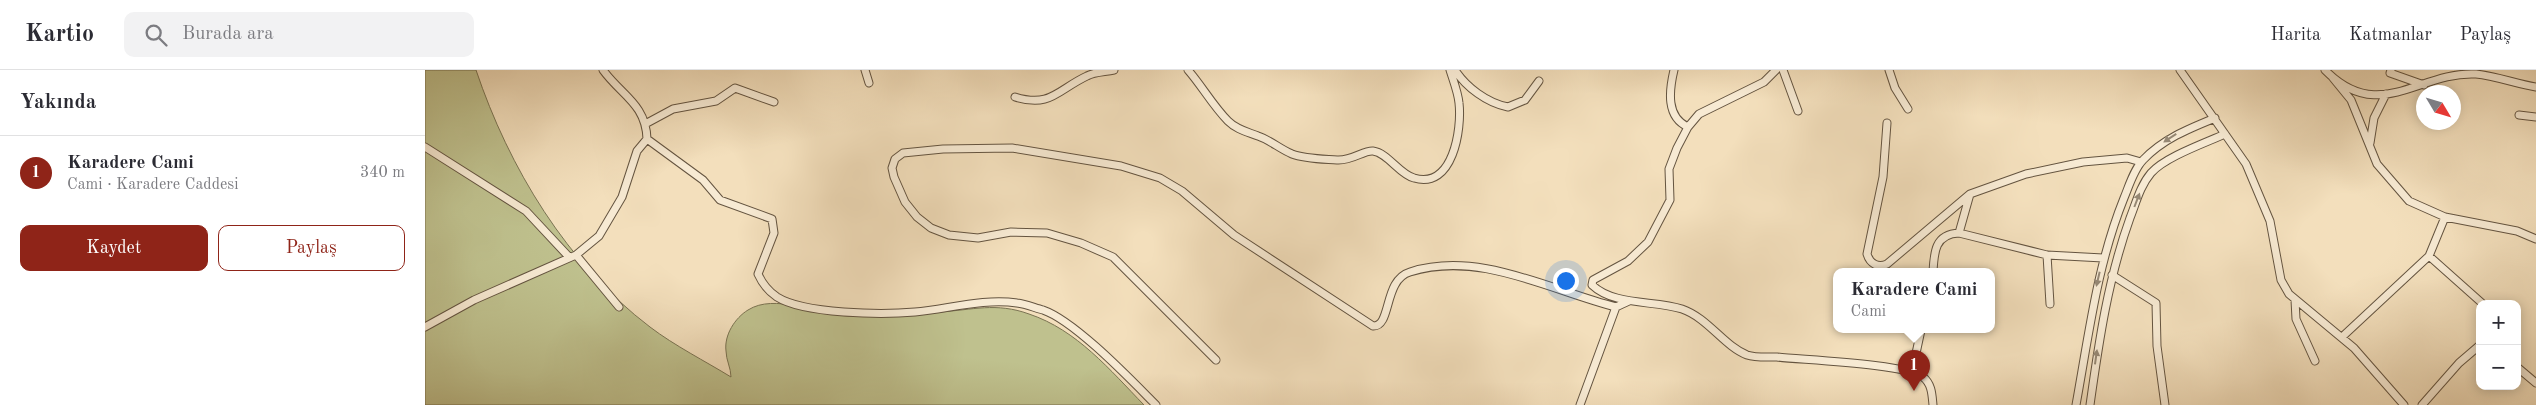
<!DOCTYPE html>
<html lang="tr">
<meta charset="utf-8">
<style>
body{margin:0;font-family:"Old Standard TT",serif;background:#f2f2f3;color:#2b2b33}
.controls{position:absolute;right:15px;bottom:15px;display:grid;overflow:hidden;border-radius:10px;box-shadow:0 2px 12px #0003}
.controls button{width:45px;height:45px;display:grid;place-items:center;padding:0;border:0;border-bottom:1px solid #e1e1e2;background:#fff;color:#2b2b33;font:25px sans-serif}
.compass{position:absolute;left:1991px;top:15px;width:45px;height:45px;border-radius:50%;background:#fff;box-shadow:0 2px 12px #0003;rotate:128deg}
.you{position:absolute;left:1140px;top:210px;width:18px;height:18px;margin:-12px;border:4px solid #fff;border-radius:50%;background:#1a73e8;box-shadow:0 0 0 8px #1a73e833}
.badge{display:grid;place-items:center;width:32px;height:32px;border-radius:50%;background:#8f2418;color:#fff;font-size:16px;font-weight:700}
.pin{position:absolute;translate:-50% -41px;filter:drop-shadow(0 1px 2px #0008)}
.pin::after{content:'';position:absolute;top:26px;width:18px;height:15px;background:inherit;clip-path:polygon(0 0,100% 0,50% 100%)}
.popup{position:absolute;left:1408px;top:198px;width:162px;height:65px;box-sizing:border-box;display:grid;place-content:center;border-radius:10px;background:#fff;filter:drop-shadow(0 1px 4px #0005);font-size:16px;white-space:nowrap;color:#7c7c81}
.popup b{font-size:19px;color:#2b2b33}
.popup::after{content:'';position:absolute;left:50%;top:100%;margin-left:-10px;border:10px solid transparent;border-top-color:#fff}
.list{margin:0;padding:0;list-style:none}
h2{display:flex;justify-content:space-between;align-items:center;height:65px;margin:0;padding:0 20px;font-size:21px}
h2 small{font-size:16px;font-weight:400;color:#7c7c81}
.list li{display:grid;grid-template-columns:32px 1fr auto;gap:15px;align-items:center;box-sizing:border-box;height:75px;padding:0 20px;border-top:1px solid #e1e1e2}
.list b{display:block;font-size:19px;white-space:nowrap}
.list p{margin:0;font-size:16px;white-space:nowrap;color:#7c7c81}
.list em{font-size:16px;font-style:normal;color:#7c7c81}
.actions{display:flex;gap:10px;padding:15px 20px}
.actions a{flex:1;padding:11px 0;border:1px solid #8f2418;border-radius:10px;text-align:center;font-size:18px;color:#8f2418}
.actions .main{background:#8f2418;color:#fff}
.icon{flex:none;width:28px;height:28px;fill:none;stroke:currentColor;stroke-width:2;stroke-linecap:round;stroke-linejoin:round}
.map{position:relative;flex:none;width:2111px;height:335px;overflow:hidden}
header{display:flex;align-items:center;gap:30px;box-sizing:border-box;height:70px;padding:0 25px;background:#fff;border-bottom:1px solid #e1e1e2}
header strong{font-size:24px}
nav{display:flex;gap:28px;margin-inline-start:auto;font-size:18px}
.search{width:350px;height:45px;background:#f2f2f3;display:flex;align-items:center;gap:12px;box-sizing:border-box;padding:0 18px;border-radius:10px;color:#7c7c81;font-size:19px}
main{display:flex}
aside{flex:1;background:#fff}
.map>svg:first-child{display:block}
</style>
<header>
<strong>Kartio</strong>
<div class="search"><svg class="icon" aria-label="search" viewBox="0 0 24 24"><circle cx="10" cy="10" r="6"/><path d="M15 15l6 6"/></svg>Burada ara</div>
<nav><a>Harita</a><a>Katmanlar</a><a>Paylaş</a></nav>
</header>
<main>
<aside>
<h2>Yakında<small></small></h2>
<ul class="list">
<li><span class="badge">1</span><div><b>Karadere Cami</b><p>Cami · Karadere Caddesi</p></div><em>340 m</em></li>
</ul>
<div class="actions"><a class="main">Kaydet</a><a>Paylaş</a></div>
</aside>
<div class="map">
<svg width="2111" height="335" viewBox="0 0 2111 335">
<rect width="100%" height="100%" fill="#f3dfbc"/>
<filter id="stains"><feTurbulence type="fractalNoise" baseFrequency=".004" numOctaves="4"/><feColorMatrix values="0 0 0 0 .2 0 0 0 0 .09 0 0 0 0 .02 0 0 0 .5 -.17"/></filter>
<radialGradient id="worn" r=".72"><stop offset=".6" stop-color="#630" stop-opacity="0"/><stop offset="1" stop-color="#630" stop-opacity=".3"/></radialGradient>
<path fill="#bfc18e" stroke="#7a7352" d="M0,0H51C84,98 142,194 225,257C250,276 280,291 306,307C306,298 301,290 301,281C299,265 310,248 323,240C350,223 391,244 423,246C453,247 484,245 514,242C548,240 571,232 604,244C652,260 685,300 719,335H0Z"/>
<g fill="none" stroke-linecap="round" stroke-linejoin="round">
<defs>
<path id="minor" d="M178,0C196,25 221,34 222,69L278,110L295,130L347,149L349,163L333,204C337,213 343,221 352,227C379,244 457,245 490,242C523,239 559,228 592,233C601,234 610,238 618,240C650,251 706,310 731,335
M440,0L444,13
M763,0C777,16 788,36 803,51C812,60 823,62 833,66C845,70 855,79 867,84C880,89 898,89 912,90C927,91 939,80 948,81C963,83 974,104 989,108C1028,120 1037,59 1034,33C1033,22 1028,10 1025,0
M1030,0C1041,17 1062,33 1083,37L1100,30L1114,11
M1249,0C1244,21 1241,47 1263,57
M1351,0L1339,12L1274,44L1263,57L1252,78L1244,99L1245,130L1223,172L1203,191L1168,210L1167,215C1189,236 1229,230 1257,239C1283,248 1299,276 1322,285C1331,288 1343,287 1352,287C1379,290 1482,294 1498,307C1507,314 1507,325 1508,335
M1358,0L1373,41
M1464,0L1470,18L1483,39
M1755,0L1821,94L1845,151L1856,210L1864,224L1929,278L1979,335
M1900,0C1954,55 1994,1 2051,4C2071,6 2092,14 2111,17
M1966,0L1965,3L1999,15
M1908,8L1926,30L1952,94L1984,131L2020,147L2092,161L2111,169
M590,27C626,38 632,20 662,6C669,2 680,2 689,0
M2094,45L2111,47
M222,53L248,39L291,31L310,18L349,32
M1462,53L1458,107L1442,184C1445,194 1453,198 1462,194L1545,124L1601,104L1658,92L1702,88L1716,92
M1945,73L1949,48L1961,24
M0,77L101,141L144,187
M1545,124L1534,163L1622,185L1678,188
M151,185L194,237
M1622,185L1625,234
M2004,186L2058,234
M1508,202C1509,182 1510,164 1534,163
M1687,205L1731,233L1732,276L1740,335
M1870,230L1871,249L1890,291
M0,257L49,230L151,185L174,166L197,127L212,81L222,69
M1917,267L2004,186L2020,147
M791,290L688,187L656,173L622,163L586,162L553,168L524,165L506,158L492,147L480,132L469,107L467,98L470,89L478,83L518,79L587,78L696,96L735,108L757,121L809,165L948,256C967,257 958,210 985,202C1054,180 1124,220 1191,237
M2092,297L2111,313
M1487,302L1496,260
M1155,335L1191,237L1204,231
M1651,335C1664,264 1672,195 1699,128C1704,116 1709,99 1718,90C1738,69 1763,59 1790,48
M1665,335C1674,271 1683,209 1705,148C1711,133 1715,116 1726,103C1740,87 1780,73 1800,64
M1997,335L2034,293L2055,275"/>
</defs>
<use href="#minor" stroke="#645440" stroke-width="9"/>
<use href="#minor" stroke="#f7ead3" stroke-width="7"/>
</g>
<defs><path id="oneway-solid" d="M-6-.8H1V-3.2L6.5 0L1 3.2V.8H-6Z" transform="scale(1.25)"/></defs>
<g fill="#968874">
<use href="#oneway-solid" transform="translate(1745 68) rotate(147)"/>
<use href="#oneway-solid" transform="translate(1712 130) rotate(-69)"/>
<use href="#oneway-solid" transform="translate(1673 209) rotate(103)"/>
<use href="#oneway-solid" transform="translate(1671 287) rotate(-82)"/>
</g>
<rect width="100%" height="100%" filter="url(#stains)"/>
<rect width="100%" height="100%" fill="url(#worn)"/>
</svg>
<div class="controls">
<button>+</button>
<button>−</button>
</div>
<svg class="compass" viewBox="-18 -18 36 36"><path d="M0-13l5 13h-10z" fill="#e53935"/><path d="M0 13l5-13h-10z" fill="#7c7c81"/></svg>
<div class="you"></div>
<div class="pin badge" style="left:1489px;top:321px">1</div>
<div class="popup"><b>Karadere Cami</b>Cami</div>
</div>
</main>
